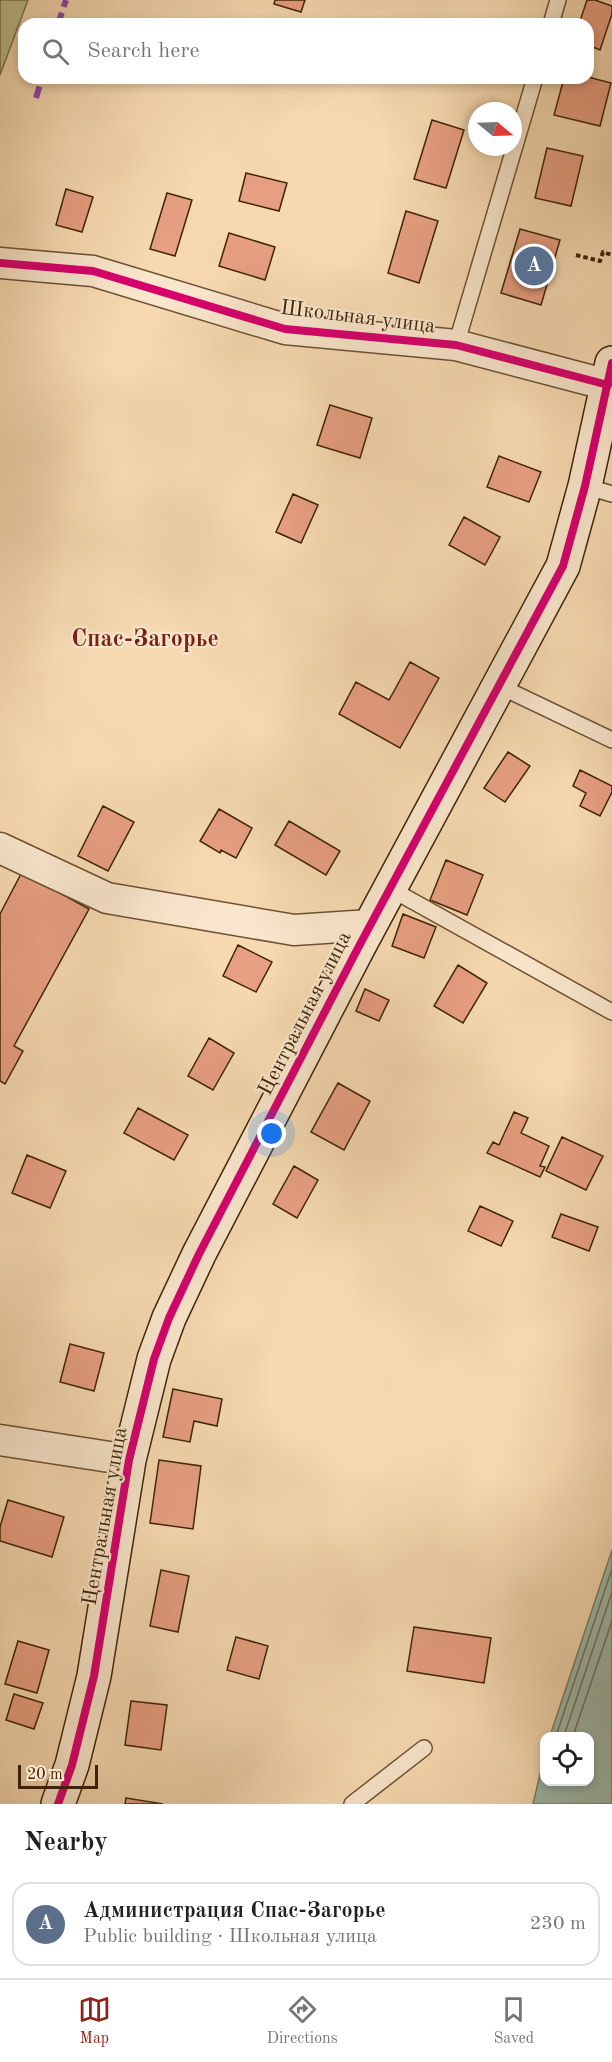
<!DOCTYPE html>
<meta charset="utf-8">
<style>
body{margin:0;font-family:"Old Standard TT",serif;background:#f2f2f2;color:#202124}
.controls{position:absolute;right:18px;bottom:18px;display:grid;overflow:hidden;border-radius:12px;box-shadow:0 3px 9px #0003}
.controls button{width:54px;height:54px;display:grid;place-items:center;padding:0;border:0;border-bottom:2px solid #e0e0e0;background:#fff;color:#202124;font:30px sans-serif}
.compass{position:absolute;left:468px;top:102px;width:54px;height:54px;border-radius:50%;background:#fff;box-shadow:0 3px 9px #0003;rotate:109deg}
.scale{position:absolute;left:18px;bottom:15px;width:80px;box-sizing:border-box;padding-left:6px;border:3px solid #3f2407;border-top:0;font-size:16px;line-height:21px;white-space:nowrap;color:#3f2407;-webkit-text-stroke:4px #f9e6cc;paint-order:stroke}
.you{position:absolute;left:272px;top:1134px;width:21px;height:21px;margin:-15px;border:4px solid #fff;border-radius:50%;background:#1a73e8;box-shadow:0 0 0 9px #1a73e833}
.badge{display:grid;place-items:center;width:39px;height:39px;border-radius:50%;background:#8f2418;color:#fff;font-size:20px;font-weight:700}
.pin{position:absolute;translate:-50% -50%;border:3px solid #fff;box-shadow:0 2px 6px #0006}
.list{margin:0;padding:0;list-style:none}
h2{display:flex;justify-content:space-between;align-items:center;height:78px;margin:0;padding:0 24px;font-size:26px}
h2 small{font-size:20px;font-weight:400;color:#757577}
.list li{display:grid;grid-template-columns:39px 1fr auto;gap:18px;align-items:center;box-sizing:border-box;height:84px;margin:0 12px 12px;padding:0 12px;border:2px solid #e0e0e0;border-radius:18px}
.list b{display:block;font-size:22px;white-space:nowrap}
.list p{margin:0;font-size:20px;white-space:nowrap;color:#757577}
.list em{font-size:20px;font-style:normal;color:#757577}
.icon{flex:none;width:33px;height:33px;fill:none;stroke:currentColor;stroke-width:2;stroke-linecap:round;stroke-linejoin:round}
.map{position:relative;flex:none;width:612px;height:1804px;overflow:hidden}
.search{position:absolute;background:#fff;box-shadow:0 3px 9px #0003;left:18px;right:18px;top:18px;height:66px;display:flex;align-items:center;gap:15px;box-sizing:border-box;padding:0 21px;border-radius:18px;color:#757577;font-size:22px}
.sheet{height:174px;background:#fff}
nav{display:flex;justify-content:space-around;align-items:center;box-sizing:border-box;height:84px;border-top:2px solid #e0e0e0;background:#fff;font-size:16px;color:#757577}
nav a{display:grid;justify-items:center;gap:3px}
nav .on{color:#8f2418}
.map>svg:first-child{display:block}
</style>
<div class="map">
<svg width="612" height="1804" viewBox="0 0 612 1804">
<rect width="100%" height="100%" fill="#f6d9b1"/>
<filter id="stains"><feTurbulence type="fractalNoise" baseFrequency=".00333" numOctaves="4"/><feColorMatrix values="0 0 0 0 .2 0 0 0 0 .09 0 0 0 0 .02 0 0 0 .5 -.17"/></filter>
<radialGradient id="worn" r=".72"><stop offset=".6" stop-color="#630" stop-opacity="0"/><stop offset="1" stop-color="#630" stop-opacity=".3"/></radialGradient>
<path fill="#bcbf8c" stroke="#7e724a" stroke-width="1.5" d="M0,0H28L0,75Z"/>
<path fill="#9dbaac" stroke="#777e6a" stroke-width="1.5" d="M612,1550V1804H533L544,1757V1782H590V1736H550Z"/>
<g fill="none" stroke-linecap="round" stroke-linejoin="round">
<path stroke="#6e6f5a" stroke-width="1.5" d="M556,1736L612,1569
M564,1736L612,1592
M573,1736L612,1621"/>
</g>
<path fill="#e79f81" stroke="#3f2407" stroke-width="1.5" d="M275,0H305L301,12L274,4Z
M587,0H595L612,6V14L600,50L588,45V24H579Z
M588,77L611,83L600,126L554,115L564,78Z
M432,120L464,130L446,188L414,179Z
M547,148L583,156L571,206L535,198Z
M246,173L287,183L279,211L239,201Z
M66,189L93,197L82,232L56,225Z
M167,193L192,200L175,256L150,249Z
M406,211L438,221L419,283L388,273Z
M520,229L560,240L541,305L501,293Z
M229,233L275,247L265,280L219,266Z
M330,405L372,418L360,458L317,445Z
M499,456L541,472L529,502L487,487Z
M293,494L318,505L301,543L276,532Z
M464,517L500,537L485,565L449,545Z
M410,662L439,678L400,748L339,714L356,682L389,700Z
M508,752L530,766L505,802L484,788Z
M580,770L612,786V792L600,816L580,806L586,793L573,786Z
M103,806L134,822L108,871L78,856Z
M219,809L252,828L236,858L221,850L220,853L200,841Z
M289,821L340,851L326,875L275,845Z
M446,860L483,875L467,915L430,900Z
M22,872L89,909L14,1046L23,1051L5,1084L0,1081V914Z
M403,914L436,927L424,958L392,946Z
M238,945L272,962L256,992L223,976Z
M458,965L487,983L463,1023L434,1006Z
M365,989L389,1000L379,1021L356,1011Z
M209,1038L234,1053L213,1090L188,1076Z
M338,1083L370,1101L344,1150L311,1132Z
M138,1108L188,1135L174,1160L124,1133Z
M514,1112L528,1118L521,1133L549,1146L540,1166L545,1167L540,1177L487,1153L493,1142L499,1145Z
M562,1137L603,1156L586,1190L546,1171Z
M27,1155L66,1171L50,1208L12,1193Z
M294,1166L318,1180L297,1218L273,1204Z
M480,1206L513,1221L501,1246L468,1231Z
M561,1214L598,1227L589,1251L552,1237Z
M70,1344L104,1353L94,1391L60,1382Z
M173,1389L222,1399L217,1426L194,1421L190,1442L163,1437Z
M159,1460L201,1466L193,1529L150,1523Z
M8,1500L64,1517L52,1557L0,1541V1527Z
M161,1570L189,1576L178,1632L150,1626Z
M414,1627L491,1638L484,1683L407,1671Z
M236,1637L268,1646L259,1679L227,1670Z
M18,1641L49,1650L37,1693L5,1684Z
M14,1694L43,1703L34,1729L6,1720Z
M131,1701L167,1705L161,1750L125,1745Z
M126,1798L163,1804H125Z"/>
<g fill="none" stroke-linecap="round" stroke-linejoin="round">
<defs>
<path id="lane" d="M551,24L558,0
M456,345L535,78
M585,486L612,494
M499,686L612,740
M389,888L612,1012
M352,1804L424,1748"/>
<path id="street" d="M0,263L93,271L285,329L456,345L608,385
M0,848L107,898L294,930L370,925
M0,1440L129,1460"/>
<path id="secondary" d="M58,1804L72,1765L94,1676L129,1460L154,1359L169,1318L199,1254L358,948L563,566L585,486L612,363"/>
</defs>
<use href="#lane" stroke="#6d5132" stroke-width="18"/>
<use href="#street" stroke="#6d5132" stroke-width="33"/>
<use href="#secondary" stroke="#3f2407" stroke-width="36"/>
<path stroke="#3f2407" stroke-width="4" stroke-dasharray="4.5 3" stroke-linecap="butt" d="M576,255L600,261L603,252L612,255"/>
<use href="#lane" stroke="#f9e6cc" stroke-width="15"/>
<use href="#street" stroke="#f9e6cc" stroke-width="30"/>
<use href="#secondary" stroke="#f9e6cc" stroke-width="33"/>
<path stroke="#8e44ad" stroke-width="6" stroke-dasharray="12 6" stroke-linecap="butt" d="M58,24L66,0
M36,98L42,78"/>
<defs>
<path id="cycleway" d="M0,263L93,271L285,329L456,345L608,385
M58,1804L72,1765L94,1676L129,1460L154,1359L169,1318L199,1254L358,948L563,566L585,486L612,363"/>
</defs>
<use href="#cycleway" stroke="#f9e6cc" stroke-width="11"/>
<use href="#cycleway" stroke="#d6006c" stroke-width="8"/>
</g>
<g text-anchor="middle" stroke-width="4.5" stroke-linejoin="round" paint-order="stroke">
<g font-size="21" fill="#3f2407" stroke="#f9e6cc">
<text transform="translate(358 316) rotate(7)" y="7">Школьная улица</text>
<text transform="translate(304 1013) rotate(-63)" y="7">Центральная улица</text>
<text transform="translate(104 1516) rotate(-80)" y="7">Центральная улица</text>
</g>
<g font-size="24" font-weight="bold" fill="#7a1f14" stroke="#f9e6cc">
<text x="145" y="646">Спас-Загорье</text>
</g>
</g>
<rect width="100%" height="100%" filter="url(#stains)"/>
<rect width="100%" height="100%" fill="url(#worn)"/>
</svg>
<div class="controls">
<button><svg class="icon" aria-label="locate" viewBox="0 0 24 24"><circle cx="12" cy="12" r="6"/><path d="M12 2v4M12 18v4M2 12h4M18 12h4"/></svg></button>
</div>
<svg class="compass" viewBox="-18 -18 36 36"><path d="M0-13l5 13h-10z" fill="#e53935"/><path d="M0 13l5-13h-10z" fill="#757577"/></svg>
<div class="scale">20 m</div>
<div class="you"></div>
<div class="pin badge" style="left:534px;top:266px;background:#5c6f8a">A</div>
<div class="search"><svg class="icon" aria-label="search" viewBox="0 0 24 24"><circle cx="10" cy="10" r="6"/><path d="M15 15l6 6"/></svg>Search here</div>
</div>
<section class="sheet">
<h2>Nearby<small></small></h2>
<ul class="list">
<li><span class="badge" style="background:#5c6f8a">A</span><div><b>Администрация Спас-Загорье</b><p>Public building · Школьная улица</p></div><em>230 m</em></li>
</ul>
</section>
<nav>
<a class="on"><svg class="icon" aria-label="map" viewBox="0 0 24 24"><path d="M3 6l6-2 6 2 6-2v14l-6 2-6-2-6 2zM9 4v14M15 6v14"/></svg>Map</a>
<a><svg class="icon" aria-label="directions" viewBox="0 0 24 24"><path d="M12 3l9 9-9 9-9-9zM9 14v-3h6M13 9l2 2-2 2"/></svg>Directions</a>
<a><svg class="icon" aria-label="saved" viewBox="0 0 24 24"><path d="M7 4h10v16l-5-4-5 4z"/></svg>Saved</a>
</nav>
